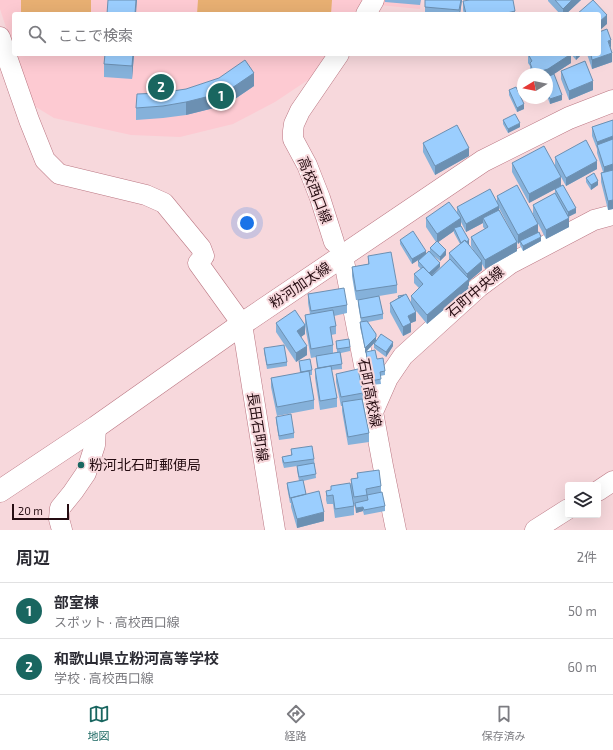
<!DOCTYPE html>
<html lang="ja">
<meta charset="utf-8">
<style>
body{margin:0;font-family:"Exo 2","Noto Sans JP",sans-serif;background:#f2f2f3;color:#2b2b33}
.controls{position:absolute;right:12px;bottom:12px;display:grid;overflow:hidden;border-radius:4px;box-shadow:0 4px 16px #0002}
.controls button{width:36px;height:36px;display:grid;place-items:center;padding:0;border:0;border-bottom:1px solid #e1e1e2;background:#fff;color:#2b2b33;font:20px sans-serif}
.compass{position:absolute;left:517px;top:68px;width:36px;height:36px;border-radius:50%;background:#fff;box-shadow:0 4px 16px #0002;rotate:260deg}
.scale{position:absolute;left:12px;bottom:10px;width:57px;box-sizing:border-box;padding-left:4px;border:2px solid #250c11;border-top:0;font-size:11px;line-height:14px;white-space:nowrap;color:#250c11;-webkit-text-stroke:3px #f7d8dc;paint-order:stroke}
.you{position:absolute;left:247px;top:223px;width:14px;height:14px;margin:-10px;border:3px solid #fff;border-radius:50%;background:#1a73e8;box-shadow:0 0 0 6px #1a73e833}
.badge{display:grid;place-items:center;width:26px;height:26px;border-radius:50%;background:#196660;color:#fff;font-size:13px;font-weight:700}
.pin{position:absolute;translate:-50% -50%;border:2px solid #fff;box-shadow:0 1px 4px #0006}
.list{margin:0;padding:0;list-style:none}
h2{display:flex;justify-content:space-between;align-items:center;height:52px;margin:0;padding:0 16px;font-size:17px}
h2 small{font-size:13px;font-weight:400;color:#7c7c81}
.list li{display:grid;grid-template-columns:26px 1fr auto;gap:12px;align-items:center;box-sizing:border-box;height:56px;padding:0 16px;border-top:1px solid #e1e1e2}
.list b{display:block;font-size:15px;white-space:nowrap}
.list p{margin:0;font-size:13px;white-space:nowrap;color:#7c7c81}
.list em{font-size:13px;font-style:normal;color:#7c7c81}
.icon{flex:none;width:22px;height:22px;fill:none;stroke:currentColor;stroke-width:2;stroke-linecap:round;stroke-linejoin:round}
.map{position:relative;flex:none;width:613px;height:530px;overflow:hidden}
.search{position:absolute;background:#fff;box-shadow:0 4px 16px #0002;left:12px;right:12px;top:12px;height:44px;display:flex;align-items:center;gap:10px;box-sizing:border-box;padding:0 14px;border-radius:4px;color:#7c7c81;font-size:15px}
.sheet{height:164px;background:#fff}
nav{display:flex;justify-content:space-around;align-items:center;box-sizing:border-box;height:56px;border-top:1px solid #e1e1e2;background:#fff;font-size:11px;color:#7c7c81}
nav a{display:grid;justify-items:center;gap:2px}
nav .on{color:#196660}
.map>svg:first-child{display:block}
</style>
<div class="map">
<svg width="613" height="530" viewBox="0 0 613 530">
<rect width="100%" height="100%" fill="#f7d8dc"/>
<path fill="#fdcad2" d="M0,0H421L420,9L368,4L360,14H14V52L0,9Z
M15,54H331L320,72L275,102L233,124L180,137L131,135L54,118L31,104Z"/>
<path fill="#e7af72" d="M21,0H91V14H21Z
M198,0H332L331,14H197Z"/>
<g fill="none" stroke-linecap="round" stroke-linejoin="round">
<defs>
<path id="minor" d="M366,14L374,0
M0,37L29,120L45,160L59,174L146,195L164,203L201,248L204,256L198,263L242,324L275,530
M334,242L320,198L307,165L293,139V131L294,124L300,111L339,54
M343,256L373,412L383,466L396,530
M373,412L388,378L403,356L479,287L510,264L594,220L613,215
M598,491L613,481
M62,530L59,519L60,508L73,492L86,473L95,445L96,427
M535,530L568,509"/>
<path id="major" d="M0,491L96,427L242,324L483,161L569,118L613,101"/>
</defs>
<use href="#minor" stroke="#bb7783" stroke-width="21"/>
<use href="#major" stroke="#bb7783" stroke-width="23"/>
<use href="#minor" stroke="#fff" stroke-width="20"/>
<use href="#major" stroke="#fff" stroke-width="22"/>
</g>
<path fill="#85b1da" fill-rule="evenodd" d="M385,0H421L420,5L385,2Z
M462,0L460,14H425V7Z
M548,0H581L566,14H560L548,1Z
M463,1L515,14H464L463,10Z
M611,48L612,62L592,69L587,54H599Z
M134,54L132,79L104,77V64Z
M528,54L571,63L552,75L562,100L550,104L547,96V74H531L530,72V66L528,63Z
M571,54H582L576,60Z
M561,71L593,90L569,100L561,79Z
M254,86L226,105L186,115L163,118L136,120V108L160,93L186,89Z
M509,90L524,109L517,112L509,95Z
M503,120L520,127L508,133L503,124Z
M613,120V209L608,210L601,182V173L603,172L597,153V149L592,136V127Z
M423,143L469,156L435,175L423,152Z
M555,157L597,169L566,186L555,166Z
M512,163L561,186L529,203L512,172Z
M586,178L598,185L591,190L586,182Z
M555,189L576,213L568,217L569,227L546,239L533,214V205L555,193Z
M497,196L538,232L541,241L523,251L520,245V242L518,244L517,242V251L485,269L482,264V270L469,281V288L427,324L413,307L416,321L411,323V332L403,336L390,312V303L398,298V296L411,303V296L419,288L414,283V274L421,269L418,266V261L421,258L412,264L400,244V240L426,254L430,252V248L436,242L426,227V218L457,213V207L497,202ZM499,208L516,240L499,210ZM461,222L466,232L483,223V227L485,229L471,237V246L476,254L468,245L461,226ZM454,231V233L460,244L449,253V260L432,276L440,267L434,256L440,261L446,255L438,242Z
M368,256L397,285V293L379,296L383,314V319L368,322L376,334V341L366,352L377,359L385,371V375L380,376L381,384L371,385L366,356V353L360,327V322H361L358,304V300H356L352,276V267L368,264Z
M308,294L347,305V313L334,316L336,326V334L331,335L333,345V353L337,352L336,341L350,347V351L341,353L342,369L331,370L337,398V407L320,410L315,378V369L317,368L316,357L311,358L305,326V334L301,337L307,355L296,362L276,332V323L305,324V315L310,314L308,303Z
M374,344L393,346L386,357L374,348Z
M264,348L287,362V366L267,369L264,352Z
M299,361L312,370V375H310L314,400V409L277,416L271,387V378L300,373Z
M336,374L363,393V401L369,433V442L348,445L342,411V406H341L336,382Z
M276,417L294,433V438L279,440L276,421Z
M291,449L314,459L316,478L303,481L306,494L324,521L297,528L291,507V503H290L287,487V483L299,481L297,470V466L284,468L282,461V457L291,455Z
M357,473L381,486V492L385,506V511L364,515L363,511L356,513L352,493L354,506V515L335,518L333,504H327L326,500V491H331V486L351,487V479L357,478Z"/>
<path fill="#6c90b2" d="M136,0H137L136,14H135Z
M461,0H462L460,14H459Z
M572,0H581L566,14H563V9Z
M515,11V14H507V13Z
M607,15V24L599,31V22Z
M611,40V49L608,41Z
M612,53V62L592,69V60Z
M133,54H134L132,79V66Z
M571,54V63L548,78H547V74H538V72Z
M576,54H582L576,60Z
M538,70V74H533V71Z
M254,73V86L226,105L186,115V102Z
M593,81V90L569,100V91Z
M562,95V100L550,104V99Z
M524,104V109L517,112V108Z
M520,123V127L508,133V129Z
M613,136V145L597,146V142Z
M469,148V156L435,175V166Z
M597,161V169L566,186V178Z
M613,164V173L604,176V167Z
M561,177V186L529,203V194Z
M598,181V185L591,190V185Z
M613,200V209L608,210V201Z
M499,206V215L483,218V223L466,232V224Z
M576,208V213L568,217V212Z
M461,218V227L454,228V231L437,243V234Z
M569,218V227L546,239V230Z
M538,224V233L520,241V242L518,244V235Z
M541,237V241L523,251V246Z
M469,240V245L462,248V244Z
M517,242V251L485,269V260Z
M446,250V255L440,261V257Z
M426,251V255L412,264V259Z
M482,261V270L469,281V288L427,324V315L467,280V274Z
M440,263V267L429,278V273Z
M416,312V321L411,323V332L403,336V327L408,316Z
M305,325V334L297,340V331Z
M376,337V341L365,353V348Z
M393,342V346L386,357V352Z
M307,346V355L296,362V353Z
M363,507V511L356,513V508Z
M324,512V521L297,528V519Z"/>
<path fill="#9bcefe" stroke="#6c90b2" d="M108,0H136L135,14H107Z
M425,0H461L459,10L425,7Z
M470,0H513L515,11L507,13V14H466L463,1Z
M555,0H572L563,9Z
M593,0L607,15L599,22V14H577Z
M607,29L611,40L608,41L612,53L592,60L591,54H599V32Z
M105,54H133L132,66L104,64Z
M528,54H571L548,69L538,72V70L533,71L530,63L532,61Z
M245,60L254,73L226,92L186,102L163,106L136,108L137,94L160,93L186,89L219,78Z
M585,61L593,81L569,91L561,71Z
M554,74L562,95L550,99L547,92V77Z
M516,87L524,104L517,108L509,90Z
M515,114L520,123L508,129L503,120Z
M613,120V136L597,142L592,127Z
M457,125L469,148L435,166L423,143Z
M613,139V164L604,167L597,145Z
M586,140L597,161L566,178L555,157Z
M544,146L561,177L529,194L512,163Z
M613,170V200L608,201L601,173Z
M594,173L598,181L591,185L586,178Z
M517,185L538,224L518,235L497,196Z
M563,185L576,208L568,212L555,189Z
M490,189L499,206L466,224L457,207Z
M555,193L569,218L546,230L533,205Z
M449,202L461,218L437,234L426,218Z
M499,210L517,242L485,260L471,237L488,227L483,218Z
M461,226L469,240L466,242L465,240L461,243L454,228Z
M413,231L426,251L412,259L400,240Z
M539,232L541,237L523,246L520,241Z
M465,240L482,261L467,274L449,253Z
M437,241L446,250L440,257L430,248Z
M429,251L440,263L429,273L418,261Z
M391,252L397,285L356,291L352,267L369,264L368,256Z
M450,259L469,279L427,315L411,296L423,284L414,274L423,267L432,276Z
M344,288L347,305L311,311L308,294Z
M406,294L416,312L408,316L411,323L403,327L390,303Z
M404,295L399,298L398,296Z
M379,296L383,314L361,318L358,300Z
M295,310L305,325L297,331L307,346L296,353L276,323Z
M333,310L336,326L330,327L333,345L311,349L305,315Z
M367,321L376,334V337L365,348L360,322Z
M381,334L393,342L386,352L374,344Z
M349,339L350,347L337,349L336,341Z
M284,345L287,362L267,365L264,348Z
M375,350L377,359L383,358L385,371L380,372L381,379L371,381L366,352Z
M340,352L342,364L318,368L316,356Z
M310,359L312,370L301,372L299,361Z
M331,366L337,398L320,401L315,369Z
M358,369L363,393L341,397L336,374Z
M309,371L314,400L277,407L271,378Z
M362,399L369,433L348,437L342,402Z
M291,414L294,433L279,436L276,417Z
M312,446L314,459L284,463L282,457L292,455L291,449Z
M314,463L316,474L299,477L297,466Z
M379,470L381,486L366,489L367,495L354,497L351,479L358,478L357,473Z
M303,480L306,494L290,498L287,483Z
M350,483L354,506L335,509L333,495L327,496L326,491L331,490V486Z
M319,491L324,512L297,519L291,498Z
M382,492L385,506L364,510L363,507L356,508L355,503L368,500L367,495Z"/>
<circle fill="#196660" stroke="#f7d8dc" stroke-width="1.5" cx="81" cy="465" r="4"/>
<g text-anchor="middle" stroke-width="4" stroke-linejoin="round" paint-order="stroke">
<g font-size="14" fill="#250c11" stroke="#f7d8dc">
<text transform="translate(315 190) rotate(69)" y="5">高校西口線</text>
<text transform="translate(300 285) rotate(-34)" y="5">粉河加太線</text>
<text transform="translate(475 292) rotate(-40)" y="5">石町中央線</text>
<text transform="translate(370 393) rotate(79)" y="5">石町高校線</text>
<text transform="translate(258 427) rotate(81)" y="5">長田石町線</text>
</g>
<g font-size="14" fill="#250c11" stroke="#f7d8dc" text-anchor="start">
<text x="89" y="470">粉河北石町郵便局</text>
</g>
</g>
</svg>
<div class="controls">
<button><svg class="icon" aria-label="layers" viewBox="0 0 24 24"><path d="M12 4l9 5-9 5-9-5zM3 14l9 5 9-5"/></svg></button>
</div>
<svg class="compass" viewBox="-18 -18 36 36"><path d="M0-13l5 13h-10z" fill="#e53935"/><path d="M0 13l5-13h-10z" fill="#7c7c81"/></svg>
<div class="scale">20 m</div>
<div class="you"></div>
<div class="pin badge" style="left:221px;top:96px">1</div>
<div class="pin badge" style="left:161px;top:87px">2</div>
<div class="search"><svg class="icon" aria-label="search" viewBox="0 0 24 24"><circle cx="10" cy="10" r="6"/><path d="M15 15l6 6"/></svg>ここで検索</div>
</div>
<section class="sheet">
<h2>周辺<small>2件</small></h2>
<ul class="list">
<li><span class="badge">1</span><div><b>部室棟</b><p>スポット · 高校西口線</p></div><em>50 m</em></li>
<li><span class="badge">2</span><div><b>和歌山県立粉河高等学校</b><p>学校 · 高校西口線</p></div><em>60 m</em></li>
</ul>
</section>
<nav>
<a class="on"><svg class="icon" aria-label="map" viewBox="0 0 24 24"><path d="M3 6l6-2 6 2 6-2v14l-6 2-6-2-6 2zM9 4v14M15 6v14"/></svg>地図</a>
<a><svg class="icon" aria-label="directions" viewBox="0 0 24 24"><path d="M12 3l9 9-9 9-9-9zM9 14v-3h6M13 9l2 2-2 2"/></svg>経路</a>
<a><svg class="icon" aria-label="saved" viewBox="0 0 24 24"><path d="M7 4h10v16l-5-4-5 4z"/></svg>保存済み</a>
</nav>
